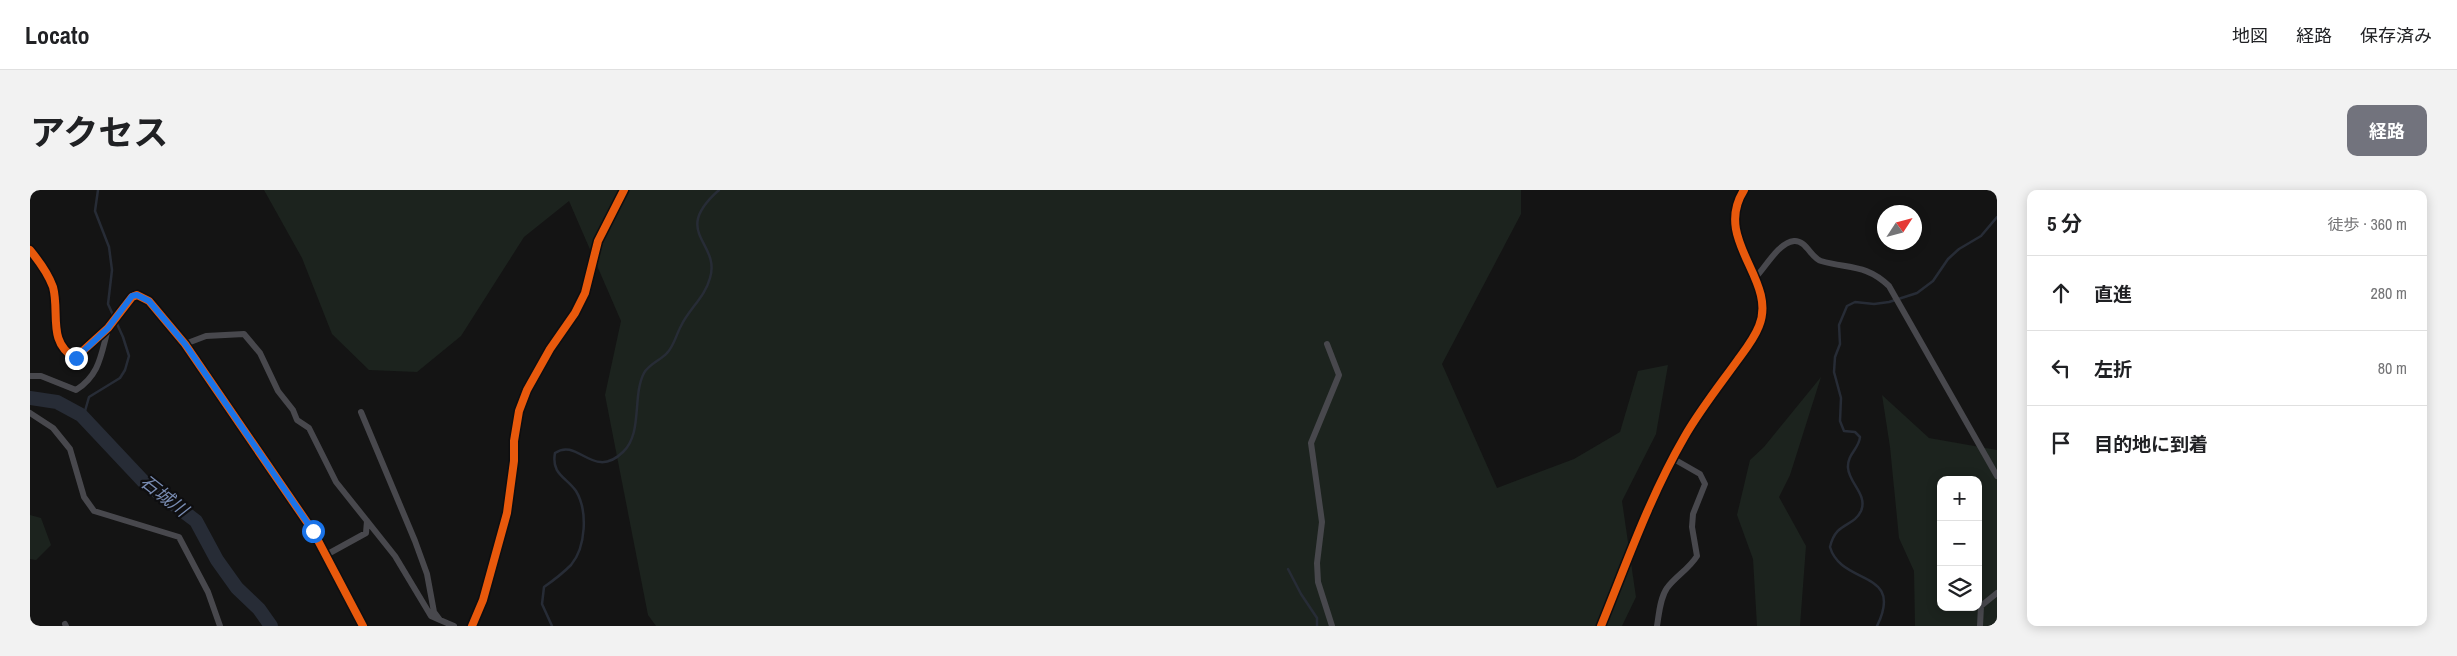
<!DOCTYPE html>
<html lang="ja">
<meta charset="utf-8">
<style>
body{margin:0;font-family:"Archivo Narrow","Noto Sans JP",sans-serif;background:#f2f2f2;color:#202124}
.controls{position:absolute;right:15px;bottom:15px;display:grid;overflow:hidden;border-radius:10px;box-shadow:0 2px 12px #0003}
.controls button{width:45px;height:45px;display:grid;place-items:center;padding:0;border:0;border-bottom:1px solid #e0e0e0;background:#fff;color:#202124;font:25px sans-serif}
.compass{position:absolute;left:1847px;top:15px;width:45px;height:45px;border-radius:50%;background:#fff;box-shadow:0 2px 12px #0003;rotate:54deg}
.stop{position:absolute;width:15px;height:15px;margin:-11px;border:4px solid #1a73e8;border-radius:50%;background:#fff}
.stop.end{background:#1a73e8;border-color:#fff;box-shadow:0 1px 5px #0008}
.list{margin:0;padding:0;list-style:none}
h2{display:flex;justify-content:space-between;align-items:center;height:65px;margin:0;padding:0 20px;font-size:21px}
h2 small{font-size:16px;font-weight:400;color:#757577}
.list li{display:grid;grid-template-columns:32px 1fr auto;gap:15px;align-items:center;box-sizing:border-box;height:75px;padding:0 20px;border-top:1px solid #e0e0e0}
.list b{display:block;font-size:19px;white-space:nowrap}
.list em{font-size:16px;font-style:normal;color:#757577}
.icon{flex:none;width:28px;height:28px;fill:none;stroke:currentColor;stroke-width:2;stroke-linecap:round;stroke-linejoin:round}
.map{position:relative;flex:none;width:1967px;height:436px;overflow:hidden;border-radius:10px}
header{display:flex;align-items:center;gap:30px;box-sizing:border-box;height:70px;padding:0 25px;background:#fff;border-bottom:1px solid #e0e0e0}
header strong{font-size:24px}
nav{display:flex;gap:28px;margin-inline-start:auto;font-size:18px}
.intro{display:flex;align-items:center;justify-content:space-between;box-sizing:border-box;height:120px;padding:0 30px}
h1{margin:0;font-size:35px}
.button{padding:12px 22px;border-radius:10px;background:#72737d;color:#fff;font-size:18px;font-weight:700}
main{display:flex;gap:30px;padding:0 30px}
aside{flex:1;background:#fff;border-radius:10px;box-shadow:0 2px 12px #0003}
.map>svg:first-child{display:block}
</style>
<header>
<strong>Locato</strong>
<nav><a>地図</a><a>経路</a><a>保存済み</a></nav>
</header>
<div class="intro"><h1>アクセス</h1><a class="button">経路</a></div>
<main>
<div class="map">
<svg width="1967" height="436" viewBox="0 0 1967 436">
<rect width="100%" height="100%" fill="#141414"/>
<path fill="#1c231e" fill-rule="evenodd" d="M234,0H1491V24L1412,174L1467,298L1544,269L1590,242L1608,181L1638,175L1626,244L1592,311L1606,407L1592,436H626L618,425L575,205L591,131L539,11L494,47L431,146L387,182L339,180L302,144L272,68Z
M1791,187L1760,285L1749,307L1776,356L1770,436H1727L1723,369L1707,325L1720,270L1734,257Z
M1852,205L1899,248L1967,260V436H1885L1884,381L1869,348L1860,257ZM1911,290H1948V417H1911Z
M0,325L11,328L21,355L6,370L0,369Z"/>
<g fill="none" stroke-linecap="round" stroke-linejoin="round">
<path stroke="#272c36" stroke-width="2.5" d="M53,228L59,207L90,188L95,180L99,166L93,147L78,114L82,80L79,57L65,21L68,0
M1258,379L1271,404L1287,428V436
M522,436L512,414L514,397C524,390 533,383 541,375C556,357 558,321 546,301C536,287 521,284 525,263C548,247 563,291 593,262C613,243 602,206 614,183C619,174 631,170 637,163C644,156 646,145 651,136C659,119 675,107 680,88C691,52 640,43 689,0
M1847,436C1875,379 1811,396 1800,357C1806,331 1823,338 1831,321C1838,305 1819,293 1818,278C1817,264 1829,259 1830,247L1825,242L1814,241L1810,231L1811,208L1804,182L1805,167L1810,154L1809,135L1817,116L1825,112L1844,114L1859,112L1887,103L1903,91L1918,69L1929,59L1951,46L1967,27"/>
<path stroke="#272c36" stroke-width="14" d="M0,208L27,212L51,225L113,291L166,331L187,370L207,398L229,419L241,436"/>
<path stroke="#48484d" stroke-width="6" d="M0,60C9,71 18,83 23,97C30,123 17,152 45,168L78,138L102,107L107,105L119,111L155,154L283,341L333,436
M1725,88C1736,77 1748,53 1764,51C1776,50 1781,68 1791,71C1819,79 1836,74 1859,96L1967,286
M155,154L176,146L214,144L230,163L248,201L263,220L267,230L279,238L306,292L365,366L401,426L410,430
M1297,154L1309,185L1281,253L1292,332L1287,373L1288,392L1302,436
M0,186H11L46,200C70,185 71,164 78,139
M331,222L385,351L397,384L404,422L410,430L424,436
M0,223L23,238L40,259L54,307L64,321L149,347L178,402L190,436
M296,365L336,343L337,331
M35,434L36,436
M442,436L453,410L477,323L484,271V251L489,221L497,200L520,159L545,123L555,103L568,51L594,0
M1627,436C1629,424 1630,408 1637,398C1646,386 1659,379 1667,366L1662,337L1663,324L1675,294L1670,284L1642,268
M1950,436L1951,416L1967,403"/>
<path stroke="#4c4c51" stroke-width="9" d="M1571,436C1597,372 1620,306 1655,246C1670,220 1689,196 1707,171C1715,160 1724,149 1729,136C1748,90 1682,50 1714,0"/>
<defs>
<path id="cycleway" d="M0,60C9,71 18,83 23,97C30,123 17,152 45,168L78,138L102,107L107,105L119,111L155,154L283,341L333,436
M442,436L453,410L477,323L484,271V251L489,221L497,200L520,159L545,123L555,103L568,51L594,0
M1571,436C1597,372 1620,306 1655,246C1670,220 1689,196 1707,171C1715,160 1724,149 1729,136C1748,90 1682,50 1714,0"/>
</defs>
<use href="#cycleway" stroke="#0e0e10" stroke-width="11"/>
<use href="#cycleway" stroke="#e8590c" stroke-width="8"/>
</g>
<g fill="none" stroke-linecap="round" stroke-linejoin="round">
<path stroke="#1a73e8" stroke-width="6" d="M46,168L78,138L102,106L107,105L119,111L155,154L283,341"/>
</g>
<g text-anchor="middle" stroke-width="4.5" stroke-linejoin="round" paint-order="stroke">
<g font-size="18" font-style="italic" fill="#798cb2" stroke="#0e0e10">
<text transform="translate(134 306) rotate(38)" y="6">石城川</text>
</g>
</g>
</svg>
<div class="controls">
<button>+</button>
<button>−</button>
<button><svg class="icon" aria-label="layers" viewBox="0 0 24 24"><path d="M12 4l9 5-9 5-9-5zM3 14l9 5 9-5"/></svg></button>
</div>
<svg class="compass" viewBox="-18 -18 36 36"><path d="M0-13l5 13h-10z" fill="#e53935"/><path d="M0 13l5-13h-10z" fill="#757577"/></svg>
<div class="stop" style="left:283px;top:341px"></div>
<div class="stop end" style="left:46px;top:168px"></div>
</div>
<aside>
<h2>5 分<small>徒歩 · 360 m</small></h2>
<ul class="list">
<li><svg class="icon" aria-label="ahead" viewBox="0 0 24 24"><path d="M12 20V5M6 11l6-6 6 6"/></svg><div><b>直進</b></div><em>280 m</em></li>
<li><svg class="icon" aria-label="left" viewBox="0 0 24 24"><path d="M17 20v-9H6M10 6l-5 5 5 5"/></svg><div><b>左折</b></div><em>80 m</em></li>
<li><svg class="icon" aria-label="arrive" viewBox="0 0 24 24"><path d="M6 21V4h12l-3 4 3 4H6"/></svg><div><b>目的地に到着</b></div></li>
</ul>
</aside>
</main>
